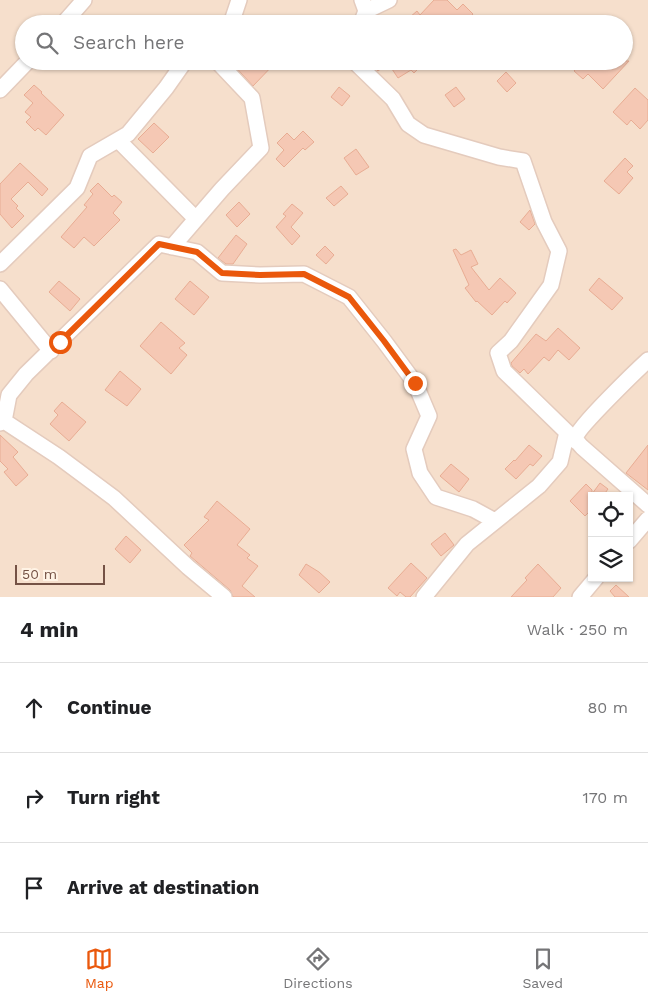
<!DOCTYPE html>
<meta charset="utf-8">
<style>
body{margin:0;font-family:"Work Sans",sans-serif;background:#f2f2f2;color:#202124}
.controls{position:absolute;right:15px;bottom:15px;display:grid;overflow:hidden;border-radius:0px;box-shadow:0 1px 4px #0004}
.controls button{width:45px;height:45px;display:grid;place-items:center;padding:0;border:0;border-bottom:1px solid #e0e0e0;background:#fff;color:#202124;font:25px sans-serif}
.scale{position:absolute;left:15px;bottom:12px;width:90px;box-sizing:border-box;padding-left:5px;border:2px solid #755245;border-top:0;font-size:14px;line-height:18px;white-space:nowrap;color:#755245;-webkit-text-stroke:4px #fff3e5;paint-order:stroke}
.stop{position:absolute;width:15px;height:15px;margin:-11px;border:4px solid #ea580c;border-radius:50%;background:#fff}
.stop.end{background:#ea580c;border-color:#fff;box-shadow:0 1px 5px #0008}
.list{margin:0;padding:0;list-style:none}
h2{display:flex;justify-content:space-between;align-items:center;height:65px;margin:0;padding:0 20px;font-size:21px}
h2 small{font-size:16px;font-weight:400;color:#757577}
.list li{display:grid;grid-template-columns:32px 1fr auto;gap:15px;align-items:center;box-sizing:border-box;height:90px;padding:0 20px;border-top:1px solid #e0e0e0}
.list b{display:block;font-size:19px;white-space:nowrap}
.list em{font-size:16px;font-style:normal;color:#757577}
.icon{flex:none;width:28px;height:28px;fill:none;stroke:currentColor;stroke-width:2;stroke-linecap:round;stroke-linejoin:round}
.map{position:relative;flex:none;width:648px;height:597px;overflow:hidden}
.search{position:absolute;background:#fff;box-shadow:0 1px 4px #0004;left:15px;right:15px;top:15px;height:55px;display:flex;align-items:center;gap:12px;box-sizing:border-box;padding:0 18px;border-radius:28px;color:#757577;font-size:19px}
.sheet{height:335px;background:#fff}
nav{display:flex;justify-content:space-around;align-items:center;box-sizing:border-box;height:70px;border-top:1px solid #e0e0e0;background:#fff;font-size:14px;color:#757577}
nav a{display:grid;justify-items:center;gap:2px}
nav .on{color:#ea580c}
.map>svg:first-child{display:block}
</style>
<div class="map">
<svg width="648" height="597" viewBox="0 0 648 597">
<rect width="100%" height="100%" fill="#feeede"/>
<path fill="#f6dfcc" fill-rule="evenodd" d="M0,0H648V597H0ZM24,24H624V61H24ZM592,496H629V578H592Z"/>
<path fill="#f5c8b4" stroke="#e8ac93" d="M434,0H447L457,10L463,4L473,14L464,24H402L417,11L420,15Z
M230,61H277L253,86Z
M371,61H426L414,73L411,70L398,78L388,63L378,71L369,63Z
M583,61H629L603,89L588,74L583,79L574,71Z
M506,72L516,83L507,92L497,81Z
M34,85L42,92L41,93L64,115L46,135L38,128L35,131L26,122L31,117L25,112L33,103L24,95Z
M339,87L350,96L342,106L331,97Z
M456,87L465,99L454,107L445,95Z
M635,88L648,100V120L640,129L631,120L627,125L613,112Z
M154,123L169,137L153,153L138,139Z
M303,131L314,142L305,150L303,148L284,167L276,159L284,150L277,143L287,133L294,140Z
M356,149L369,167L356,175L344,158Z
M625,158L633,166L627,172L633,178L619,194L604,181Z
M20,163L48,189L42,196L28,182L11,199L18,206L16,208L24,216L12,228L0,214V184Z
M98,183L112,197L114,195L122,202L113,213L120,220L94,246L84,237L74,248L61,237L87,207L84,205L93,194L90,191Z
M341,186L348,194L334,206L326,198Z
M239,202L250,214L237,227L226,215Z
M292,204L303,213L291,227L300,236L292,245L276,227L286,216L283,214Z
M530,210L535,224L529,230L520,222Z
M236,235L247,244L233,264H226L218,258Z
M325,246L334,255L326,264L316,255Z
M456,249L461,255L471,250L478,264L471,267L489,290L500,278L516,293L507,303L505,301L492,315L477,301L476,302L465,288L469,285L453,250Z
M599,278L623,298L612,310L589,290Z
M59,281L80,299L70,311L49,292Z
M190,281L209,297L194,315L175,299Z
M161,322L185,343L179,348L187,355L171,374L140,346Z
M558,328L580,348L569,360L558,350L549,361L544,357L528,374L524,369L520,373L512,366L511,363L536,334L546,341Z
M120,371L141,389L127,406L105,390Z
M62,402L86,422L69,441L50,424L58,415L54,411Z
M0,435L18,452L13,457L28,475L16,486L4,472L8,469L0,461Z
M529,445L542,456L533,466L530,464L516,479L505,469L514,460L515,461Z
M648,445V490L626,473Z
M451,464L469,479L459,492L440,476Z
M600,483L608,489L603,496H592V509L585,516L570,501L586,484L592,490V494Z
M217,501L250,529L237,545L250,555L247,558L258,566L242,586L255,597H233L230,590L190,556L192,553L184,545L209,520L204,517Z
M445,533L454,545L441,556L431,544Z
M126,536L141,550L130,563L115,549Z
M411,563L427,578L410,597H406L400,592L397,596L388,588Z
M306,564L319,572L330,582L319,593L299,575Z
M538,564L561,588L553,597H511L527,580L525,578Z
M616,585L629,597H615L610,591Z"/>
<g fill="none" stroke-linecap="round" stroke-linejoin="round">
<defs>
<path id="minor" d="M366,11L389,0
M63,24L84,0
M231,24L239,0
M361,24L366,11L362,0
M356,61L357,64L393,99L408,124L424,135L499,157L523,161L544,222L559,251L551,285L511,341L498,353L504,371L577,442
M0,90L28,61
M118,140L196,219
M172,247L222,189L261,148L252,98L217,61
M0,264L77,188L90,156L128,134L166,88L185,61
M0,289L51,351
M648,360C637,370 578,427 576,437C576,441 579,444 582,447L648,505
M4,421L59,457L114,498L188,567L224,597
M0,423L4,421L9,395L26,374L159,244L197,252L222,273L260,275L304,274L349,297L384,341L415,383L429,416L414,449L420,473L436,497L473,509L495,521
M629,541L648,519
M424,597L467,544L539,486L560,462L567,432
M580,597L596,578"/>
</defs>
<use href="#minor" stroke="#e4cbbd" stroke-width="18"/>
<use href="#minor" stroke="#fff" stroke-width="15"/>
</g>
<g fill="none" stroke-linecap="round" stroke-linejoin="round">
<path stroke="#ea580c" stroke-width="6" d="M60,342L159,244L197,252L222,273L260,275L304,274L349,297L384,341L415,383"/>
</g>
</svg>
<div class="controls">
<button><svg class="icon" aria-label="locate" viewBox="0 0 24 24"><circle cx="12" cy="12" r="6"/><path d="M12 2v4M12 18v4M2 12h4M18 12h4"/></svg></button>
<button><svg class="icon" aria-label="layers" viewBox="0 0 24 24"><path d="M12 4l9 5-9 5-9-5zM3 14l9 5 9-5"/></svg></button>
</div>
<div class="scale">50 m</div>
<div class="stop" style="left:60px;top:342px"></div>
<div class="stop end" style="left:415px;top:383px"></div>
<div class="search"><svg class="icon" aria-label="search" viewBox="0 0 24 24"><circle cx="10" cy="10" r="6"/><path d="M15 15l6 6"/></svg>Search here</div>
</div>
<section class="sheet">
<h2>4 min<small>Walk · 250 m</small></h2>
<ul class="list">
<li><svg class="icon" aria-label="ahead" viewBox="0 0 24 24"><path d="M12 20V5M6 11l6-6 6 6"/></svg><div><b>Continue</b></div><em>80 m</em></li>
<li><svg class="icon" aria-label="right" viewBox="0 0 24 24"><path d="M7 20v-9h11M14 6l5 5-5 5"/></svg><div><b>Turn right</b></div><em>170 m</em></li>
<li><svg class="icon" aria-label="arrive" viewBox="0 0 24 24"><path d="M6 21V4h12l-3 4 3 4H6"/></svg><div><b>Arrive at destination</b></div></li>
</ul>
</section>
<nav>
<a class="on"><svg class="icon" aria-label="map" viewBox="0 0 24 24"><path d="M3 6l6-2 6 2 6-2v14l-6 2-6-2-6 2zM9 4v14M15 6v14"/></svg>Map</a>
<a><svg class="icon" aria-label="directions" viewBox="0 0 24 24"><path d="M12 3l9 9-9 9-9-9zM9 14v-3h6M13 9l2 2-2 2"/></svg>Directions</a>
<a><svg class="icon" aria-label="saved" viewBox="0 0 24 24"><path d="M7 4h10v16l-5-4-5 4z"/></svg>Saved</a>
</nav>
